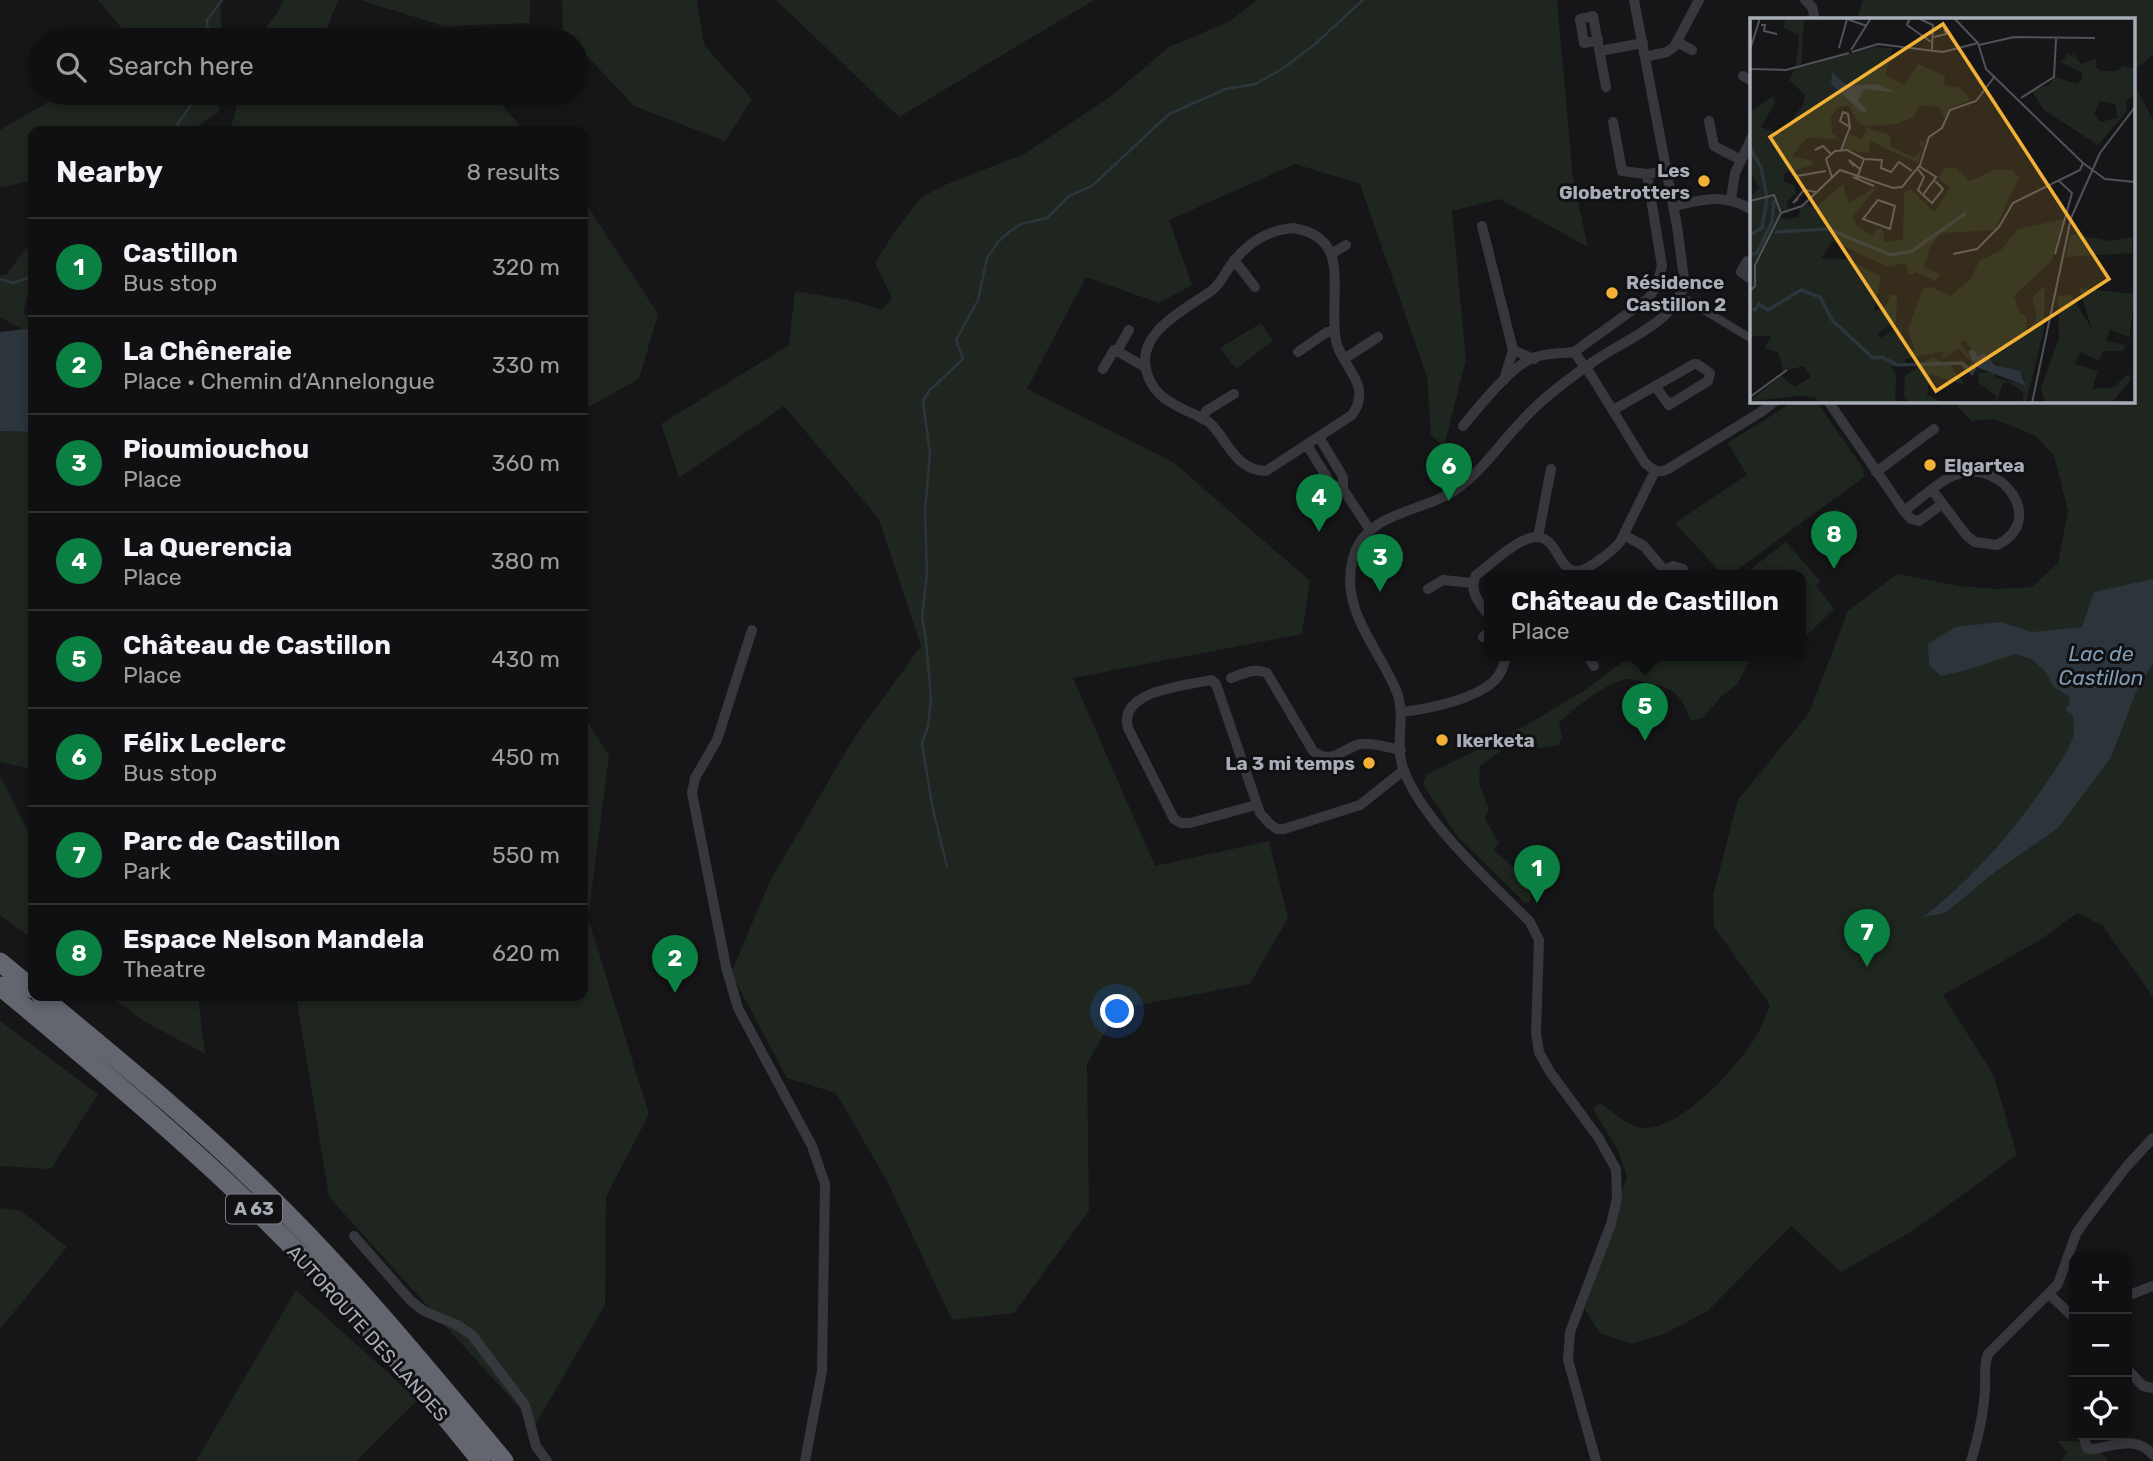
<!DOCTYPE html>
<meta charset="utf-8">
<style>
body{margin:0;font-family:Rubik,sans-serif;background:#19191b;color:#f1f3f6}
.controls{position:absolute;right:21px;bottom:21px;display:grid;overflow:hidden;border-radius:14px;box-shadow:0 4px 10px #0003}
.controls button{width:63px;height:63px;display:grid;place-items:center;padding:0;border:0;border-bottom:2px solid #303032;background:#101012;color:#f1f3f6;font:35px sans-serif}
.you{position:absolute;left:1118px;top:1012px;width:24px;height:24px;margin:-18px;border:5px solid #fff;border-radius:50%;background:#1a73e8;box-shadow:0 0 0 10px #1a73e833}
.badge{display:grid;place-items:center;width:46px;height:46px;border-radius:50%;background:#0b8043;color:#fff;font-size:23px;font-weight:700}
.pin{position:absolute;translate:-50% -58px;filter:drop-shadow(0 2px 4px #0008)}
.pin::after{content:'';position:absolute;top:37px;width:24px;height:21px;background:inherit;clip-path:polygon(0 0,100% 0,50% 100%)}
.popup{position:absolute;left:1484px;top:570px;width:322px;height:91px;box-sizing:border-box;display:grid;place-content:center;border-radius:14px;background:#101012;filter:drop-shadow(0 2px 5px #0005);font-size:23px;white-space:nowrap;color:#9c9d9f}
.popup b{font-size:26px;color:#f1f3f6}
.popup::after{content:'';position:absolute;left:50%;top:100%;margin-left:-14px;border:14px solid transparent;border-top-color:#101012}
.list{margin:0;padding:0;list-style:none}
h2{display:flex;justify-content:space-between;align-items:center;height:91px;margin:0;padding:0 28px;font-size:30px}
h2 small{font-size:23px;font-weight:400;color:#9c9d9f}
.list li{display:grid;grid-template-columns:46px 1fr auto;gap:21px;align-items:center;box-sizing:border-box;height:98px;padding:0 28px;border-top:2px solid #303032}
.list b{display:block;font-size:26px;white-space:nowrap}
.list p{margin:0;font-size:23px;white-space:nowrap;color:#9c9d9f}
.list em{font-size:23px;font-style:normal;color:#9c9d9f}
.icon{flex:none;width:38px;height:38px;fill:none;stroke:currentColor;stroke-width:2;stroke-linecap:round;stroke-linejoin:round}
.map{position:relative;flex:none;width:2153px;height:1461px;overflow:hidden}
.search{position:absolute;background:#101012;box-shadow:0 4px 10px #0003;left:28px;top:28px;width:560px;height:77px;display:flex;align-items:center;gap:18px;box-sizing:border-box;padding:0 24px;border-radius:38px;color:#9c9d9f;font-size:26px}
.panel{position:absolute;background:#101012;box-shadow:0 4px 10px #0003;left:28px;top:126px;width:560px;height:875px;border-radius:14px}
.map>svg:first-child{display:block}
</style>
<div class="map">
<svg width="2153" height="1461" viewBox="0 0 2153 1461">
<rect width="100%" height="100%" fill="#161618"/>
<path fill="#1e261f" d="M98,0H220L222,40H120L126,33Z
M284,0H338L323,38L332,40H256L277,13Z
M360,0H530V23L444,26Z
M562,0H697L704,45L752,99L725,141L634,106L576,44V40H572L563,31Z
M776,0H1094L899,117Z
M1257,0H1557L1573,179L1588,247L1500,199L1452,211L1466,360L1444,447L1431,435L1427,377L1360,184L1295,164L1169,220L1192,285L1159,303L1086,277L1027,389L1173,462L1310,581L1302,634L1073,678L1155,866L1269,841L1288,918L1250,984L1118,1009L1087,1064L1089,1211L1014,1313L952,1320L887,1181L836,1093L787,1078L731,973L771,879L854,738L921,646L879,519L784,406L679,478L661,424L789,345L795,291L853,301L882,310L892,298L875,263L896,230L922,197L945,185L1024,154L1110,97L1169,47L1230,21Z
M1863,0H2153V55L2134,70V19H1857Z
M2134,83L2153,120V997L2102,925L2077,913L2040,940L1943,995L1994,1076L2017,1155L1917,1228L1841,1272L1791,1226L1708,1311L1664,1334L1631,1344L1600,1333L1585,1310L1627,1177L1618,1150L1593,1109L1600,1103C1613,1112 1631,1130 1648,1128C1687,1124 1737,1067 1757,1035C1762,1026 1766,1015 1770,1005L1714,927L1713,895L1738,800L1809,713L1848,611L1897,574L1960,586L1997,589L2032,587L2058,563L2068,511L2054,456L2037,437L2015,427L1993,419L1971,421L1953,401H2134Z
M64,93H220L219,112L190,131H33V181L0,187V130Z
M240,93H491L525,131H230Z
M583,199L658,314L639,379L583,410Z
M27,247L33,250V297H27L24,313L33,323V335L0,317V275H6Z
M1261,323L1273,341L1236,369L1220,348Z
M1789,401H1816L1863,468L1864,477L1730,575H1723L1675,523L1747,475L1728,443L1785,407Z
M0,431L33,432V769L0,762Z
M1837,508L1852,525L1848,529L1853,537L1839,547L1837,543L1835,544L1818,522Z
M1786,542L1820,581L1816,586L1834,609L1801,641V575H1743Z
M1632,655H1752L1738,683L1720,698L1702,719L1690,720C1682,693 1671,687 1644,682C1639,681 1632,679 1628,679C1608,681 1573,709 1559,723L1562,737L1559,745L1539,748L1520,742L1502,750L1480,766L1479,784L1489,809L1485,819L1499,843L1494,850L1515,869L1536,847L1554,863L1548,873L1532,887L1530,902L1525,903L1458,837L1423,785L1426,775L1523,727L1585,690Z
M583,715L609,756L588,918L649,1114L606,1197L605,1305L535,1425L329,1197L296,996H583Z
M0,776L33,841V939L0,915Z
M110,996H198L205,1054L142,1020Z
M0,1021L98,1094L51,1169L0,1166Z
M0,1208L21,1211L67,1247L0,1329Z
M296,1290L418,1400L356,1461H196Z
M2058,1441C2082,1441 2093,1440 2108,1461H2060L2067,1453Z"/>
<path fill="#2c353c" d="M33,328V432L0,431V332Z
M2153,579V663L2136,692L2111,757L2058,828L1995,872L1945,913L1923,917C1973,879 2014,831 2049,779C2057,766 2069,751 2073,737C2075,731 2073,722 2073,715L2065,709L2069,705L2070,697L2054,687L2044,670L2031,659L2015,654L1967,670L1941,676L1929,665L1928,644L1955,627L2001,622L2032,632L2082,627L2094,592Z"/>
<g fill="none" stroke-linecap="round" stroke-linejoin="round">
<path stroke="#2c353c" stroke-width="2.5" d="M206,40L208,35L207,20L222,0
M173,131L199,93
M0,279L13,283L33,276
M947,867L932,805L922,743L928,726L931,698L926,641L922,617L927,573L925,510L930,454L923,401L929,391L963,359L956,340L978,300L987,258L998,242L1009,232L1021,224L1047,218L1069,196L1092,186L1169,114L1226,89L1256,84L1282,69L1314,45L1363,0"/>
<path stroke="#37383d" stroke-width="8" d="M1687,300L1752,339"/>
<path stroke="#37383d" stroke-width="10" d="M1805,0L1812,7L1815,19
M1598,40L1584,43L1580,19L1593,16L1606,87
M1677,42L1692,50
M1600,51L1643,43
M1645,57L1667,52L1674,47L1699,0
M1743,76L1752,81
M1709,121L1714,146L1741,160
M1613,122L1622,171L1647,174L1667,171
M1731,199L1735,173L1752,137
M1674,206C1703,199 1726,193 1752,210
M1482,226L1513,350
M1293,228C1310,231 1324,237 1331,254C1339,275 1331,318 1336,341C1343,370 1373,384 1352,415L1266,471C1236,470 1229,443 1211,424C1208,420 1202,419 1198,416C1176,406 1154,398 1147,373C1134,333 1185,310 1211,291C1221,284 1226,270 1234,261C1249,242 1269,230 1293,228Z
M1331,254L1346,245
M1234,260L1255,287
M1747,261L1741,272L1752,280
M1129,330L1117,351L1145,367
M1298,352L1327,332H1335
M1574,352L1591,375L1645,463C1653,470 1658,474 1668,469L1761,412L1775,401
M1574,352L1649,298L1657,284L1662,266L1647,174
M1344,359L1378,337
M1103,369L1114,350L1117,351
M1504,380L1513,350L1534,359
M1828,401L1904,511
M1613,410L1694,364H1697L1710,373L1708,381L1669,405L1655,386
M1203,419L1206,411L1234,394
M1463,426C1478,408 1504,375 1525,362C1538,353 1558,354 1574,352
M1319,437L1343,477V489L1370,530
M1307,445L1331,484L1343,489
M1876,472L1934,429
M1932,490L1967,536L1975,542L1997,545C2048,520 2001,459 1958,474C1939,480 1921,499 1904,511L1911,519L1919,521L1942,504
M1624,535L1644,546L1664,570L1673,566L1683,569
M1538,537L1551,469
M1428,589L1443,580L1472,583
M1489,616C1480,603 1468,592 1476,575C1490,565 1519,537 1536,537C1564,537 1556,591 1595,563C1605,556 1613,551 1620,542L1655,471
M752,630L717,740L695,778L692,793L726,967L738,1008L812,1146L825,1184L822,1371L805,1461
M1483,637L1489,632
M1587,655L1594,666
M1231,678C1243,674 1255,667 1267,673L1313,751C1334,766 1341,748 1361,744C1374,742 1388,748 1401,750
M1402,712C1429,709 1476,699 1495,680C1502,673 1504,664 1507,655
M1256,805L1190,823H1181L1174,819L1128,728C1118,690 1185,686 1211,680L1216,684L1260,813L1270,824L1277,829H1284L1360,805L1404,770
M354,1236L411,1301L424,1311L457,1325L472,1335L525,1405L536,1446L547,1461
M2049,1294L2074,1318
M2127,1296L2153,1286
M2127,1369L2143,1386L2153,1388
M2083,1435L2087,1448L2093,1449C2114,1446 2138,1435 2153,1455
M1596,1461L1568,1360L1570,1332L1611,1224L1617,1198L1616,1169L1598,1137L1550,1072L1539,1052L1536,1033L1539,940L1530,922C1491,882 1421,820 1403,768C1394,743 1407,716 1396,690C1378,647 1339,609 1353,558C1366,510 1425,513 1458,488C1483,470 1499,445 1520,423C1540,400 1568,379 1593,362C1614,347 1646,333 1664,316C1673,308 1679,296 1685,286L1677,226L1634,0
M1971,1461C1978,1438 1984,1412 1985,1388C1986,1374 1983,1368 1988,1354L2058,1284L2076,1234L2087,1218L2127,1166L2153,1138"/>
<path stroke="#63666e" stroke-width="19" d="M0,962L33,989
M0,986C74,1048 149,1110 220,1176C314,1264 401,1361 481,1461
M41,996C118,1060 197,1124 268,1195C353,1278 428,1370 504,1461"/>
</g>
<g fill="#f2b134" stroke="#111113" stroke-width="2.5">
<circle cx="1704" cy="181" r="7"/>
<circle cx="1612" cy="293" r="7"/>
<circle cx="1930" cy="465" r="7"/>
<circle cx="1442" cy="740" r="7"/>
<circle cx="1369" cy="763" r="7"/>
</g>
<g text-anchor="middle" stroke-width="6" stroke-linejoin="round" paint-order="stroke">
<rect fill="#111113" stroke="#7b7e86" stroke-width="2" x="226" y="1194.5" width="56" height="29" rx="5"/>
<g font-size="18" font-weight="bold" fill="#a8adb8">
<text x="254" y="1215">A 63</text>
</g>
<g font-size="19" font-weight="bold" fill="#a8adb8" stroke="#111113" text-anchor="start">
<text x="1690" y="177" text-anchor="end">Les<tspan x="1690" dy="22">Globetrotters</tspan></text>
<text x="1626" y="289">Résidence<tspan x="1626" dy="22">Castillon 2</tspan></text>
<text x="1944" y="472">Elgartea</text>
<text x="1456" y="747">Ikerketa</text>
<text x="1355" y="770" text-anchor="end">La 3 mi temps</text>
</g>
<g font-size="19" fill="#a8adb8" stroke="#111113">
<text transform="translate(368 1333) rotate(48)" y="7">AUTOROUTE DES LANDES</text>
</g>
<g font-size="21" font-style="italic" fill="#7f9bb3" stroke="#111113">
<text x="2101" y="661">Lac de<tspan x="2101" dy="24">Castillon</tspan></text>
</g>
</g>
<g transform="translate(1750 18)">
<rect width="385" height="385" fill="#161618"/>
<path d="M35,0H54L51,49L125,29L143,30L135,57L154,67L168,46L195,58L194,67L210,70L221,82L200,90L195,100L189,89L169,87L164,99L147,106L116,108L108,105L99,88L88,89L81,99L82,115L89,121L57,120L42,138L60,142L63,147L35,155L33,163L44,167L46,175L36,184L39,191L29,194L32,201L49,199L50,190L57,186L65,190L93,166L99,185L128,168L103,198L106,207L122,218L128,210L133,213L135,224L153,222L154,174L161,171L184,194L200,170L188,159L196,150H206L220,163L246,151L263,152L269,159L245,212L191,215L180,229L174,249L190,256L185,263L166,254L159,257L155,245L138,249L83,223L71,240L96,241L131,258L124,293L137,287L140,277H147L146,304L128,315L130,320L148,309L159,333L165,332L158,311L173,271L182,269L200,278L221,261L229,243L250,233L268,211L314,201L302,242L264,278L269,294L276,298L277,315L287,298L282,279L295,268L294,310L276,385H272L274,375L258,364L253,365L246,385V378L228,364V354L243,355L246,360L275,367L274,360L270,353L258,352L225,335L214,321L210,325L223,343L224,351L230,352L220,355L213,351L212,344L219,347L222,344L208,330L196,340L192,339L194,333L155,341L156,348H141L146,357L145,385H67L66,380L51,378L0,383L31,358L45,369L61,359L54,348L33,353L28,334L15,330L21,318H0V179L9,170L0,154V94L23,78L25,85L11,109L31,116L53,87L55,77L39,62L46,49L49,17L34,10ZM322,33L331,46L347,40L345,48L351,53H366L374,48L385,51V78L376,82L377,93L348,127L294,92L281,72L299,67L305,59L327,66L332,62V55L311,44L318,36L324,40ZM350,83L365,86L368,100L350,104L344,96ZM117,110L140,117L141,129L163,139L172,131L169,123H175L168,145L120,123L119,135L92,131L99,116L112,121ZM320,216L360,223L382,219V235L316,239ZM329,270L385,276L379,319L360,312L356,323L376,327L373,333H353L349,343L330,334L325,346L348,353L342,371L364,369L378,356L381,361L362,385H295L291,370L309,320L308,278L321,277L342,311ZM182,339L200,347L215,367L180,356L177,377L194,385H158L154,378L155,358Z" fill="#1e261f" fill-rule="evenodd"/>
<path d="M82,54L98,68L126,66L147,75L114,71L108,82L117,92L114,96L81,66ZM222,331L229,338L234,335L245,347L270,353L276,368L226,349L218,334Z" fill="#2c353c"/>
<path fill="none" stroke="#2c353c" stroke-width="3.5" d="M0,131L11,149L17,180L12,210L0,217M25,214L78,211L141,237L162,233L216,195M0,237L7,235L22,204L24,182M0,290L5,292L9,286L18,292L51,272L70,279L82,302L123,340L132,339L147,347L212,345L222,355L225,349"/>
<path fill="none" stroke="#505258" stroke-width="2" d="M160,0L157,7L181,24M168,0L183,7L182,31M204,0L228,25L236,51L333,145L355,161L385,164M11,7H15L14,13L27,16M184,19L196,16L193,6M229,27L264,19L345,20M89,30L97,1L117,8M0,32L10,0M101,32L121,0M102,34L128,26L193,34L228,25M0,51L36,52L99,35M271,80L304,59L306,21M93,94L98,96L100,109L90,103ZM70,129L65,132L73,128L81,136M91,132L100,109M114,141L132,142L131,150L141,154L149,144L162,153M104,148L99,142L110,151M169,148L186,159L173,177L182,185L193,171L185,163M167,150L174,159L168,172L172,176M82,159L76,141L85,133L97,132L114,141L107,160M103,159L124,168M66,174L54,172L47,158L76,153M48,181L43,185L54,172M128,182L145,188L140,211L113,201ZM0,183L24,177L31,195M31,195L52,188L90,152L143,170L152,169L170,147L179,119L192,110L200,92L226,83L245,58M203,236L227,231L249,209L263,185L330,152L333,145M305,236L322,175L308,162M0,273L5,268V247L31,195M0,379L37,352M282,385L321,200L350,135L385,89"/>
<path fill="#f2b134" fill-opacity="0.15" stroke="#f2b134" stroke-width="3.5" d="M193,6L359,261L186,373L20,119Z"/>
<rect width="385" height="385" fill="none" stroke="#a8adb8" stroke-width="3.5"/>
</g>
</svg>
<div class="controls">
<button>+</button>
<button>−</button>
<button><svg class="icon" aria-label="locate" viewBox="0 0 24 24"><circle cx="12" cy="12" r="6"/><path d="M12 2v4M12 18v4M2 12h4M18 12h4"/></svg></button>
</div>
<div class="you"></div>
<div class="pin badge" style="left:1537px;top:903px">1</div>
<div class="pin badge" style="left:675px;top:993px">2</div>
<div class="pin badge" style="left:1380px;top:592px">3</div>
<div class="pin badge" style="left:1319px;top:532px">4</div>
<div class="pin badge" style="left:1645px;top:741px">5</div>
<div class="popup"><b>Château de Castillon</b>Place</div>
<div class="pin badge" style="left:1449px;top:501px">6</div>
<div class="pin badge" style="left:1867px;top:967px">7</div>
<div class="pin badge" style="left:1834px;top:569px">8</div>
<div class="search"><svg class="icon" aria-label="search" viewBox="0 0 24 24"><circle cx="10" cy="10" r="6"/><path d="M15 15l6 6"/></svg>Search here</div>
<section class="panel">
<h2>Nearby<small>8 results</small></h2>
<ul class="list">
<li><span class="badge">1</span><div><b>Castillon</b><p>Bus stop</p></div><em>320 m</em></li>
<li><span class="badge">2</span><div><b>La Chêneraie</b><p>Place · Chemin d’Annelongue</p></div><em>330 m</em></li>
<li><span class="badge">3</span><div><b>Pioumiouchou</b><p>Place</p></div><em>360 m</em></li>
<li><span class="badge">4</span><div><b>La Querencia</b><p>Place</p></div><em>380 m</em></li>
<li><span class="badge">5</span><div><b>Château de Castillon</b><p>Place</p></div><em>430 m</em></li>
<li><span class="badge">6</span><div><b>Félix Leclerc</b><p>Bus stop</p></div><em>450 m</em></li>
<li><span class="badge">7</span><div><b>Parc de Castillon</b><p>Park</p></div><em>550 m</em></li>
<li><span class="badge">8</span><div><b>Espace Nelson Mandela</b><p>Theatre</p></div><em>620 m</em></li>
</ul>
</section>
</div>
